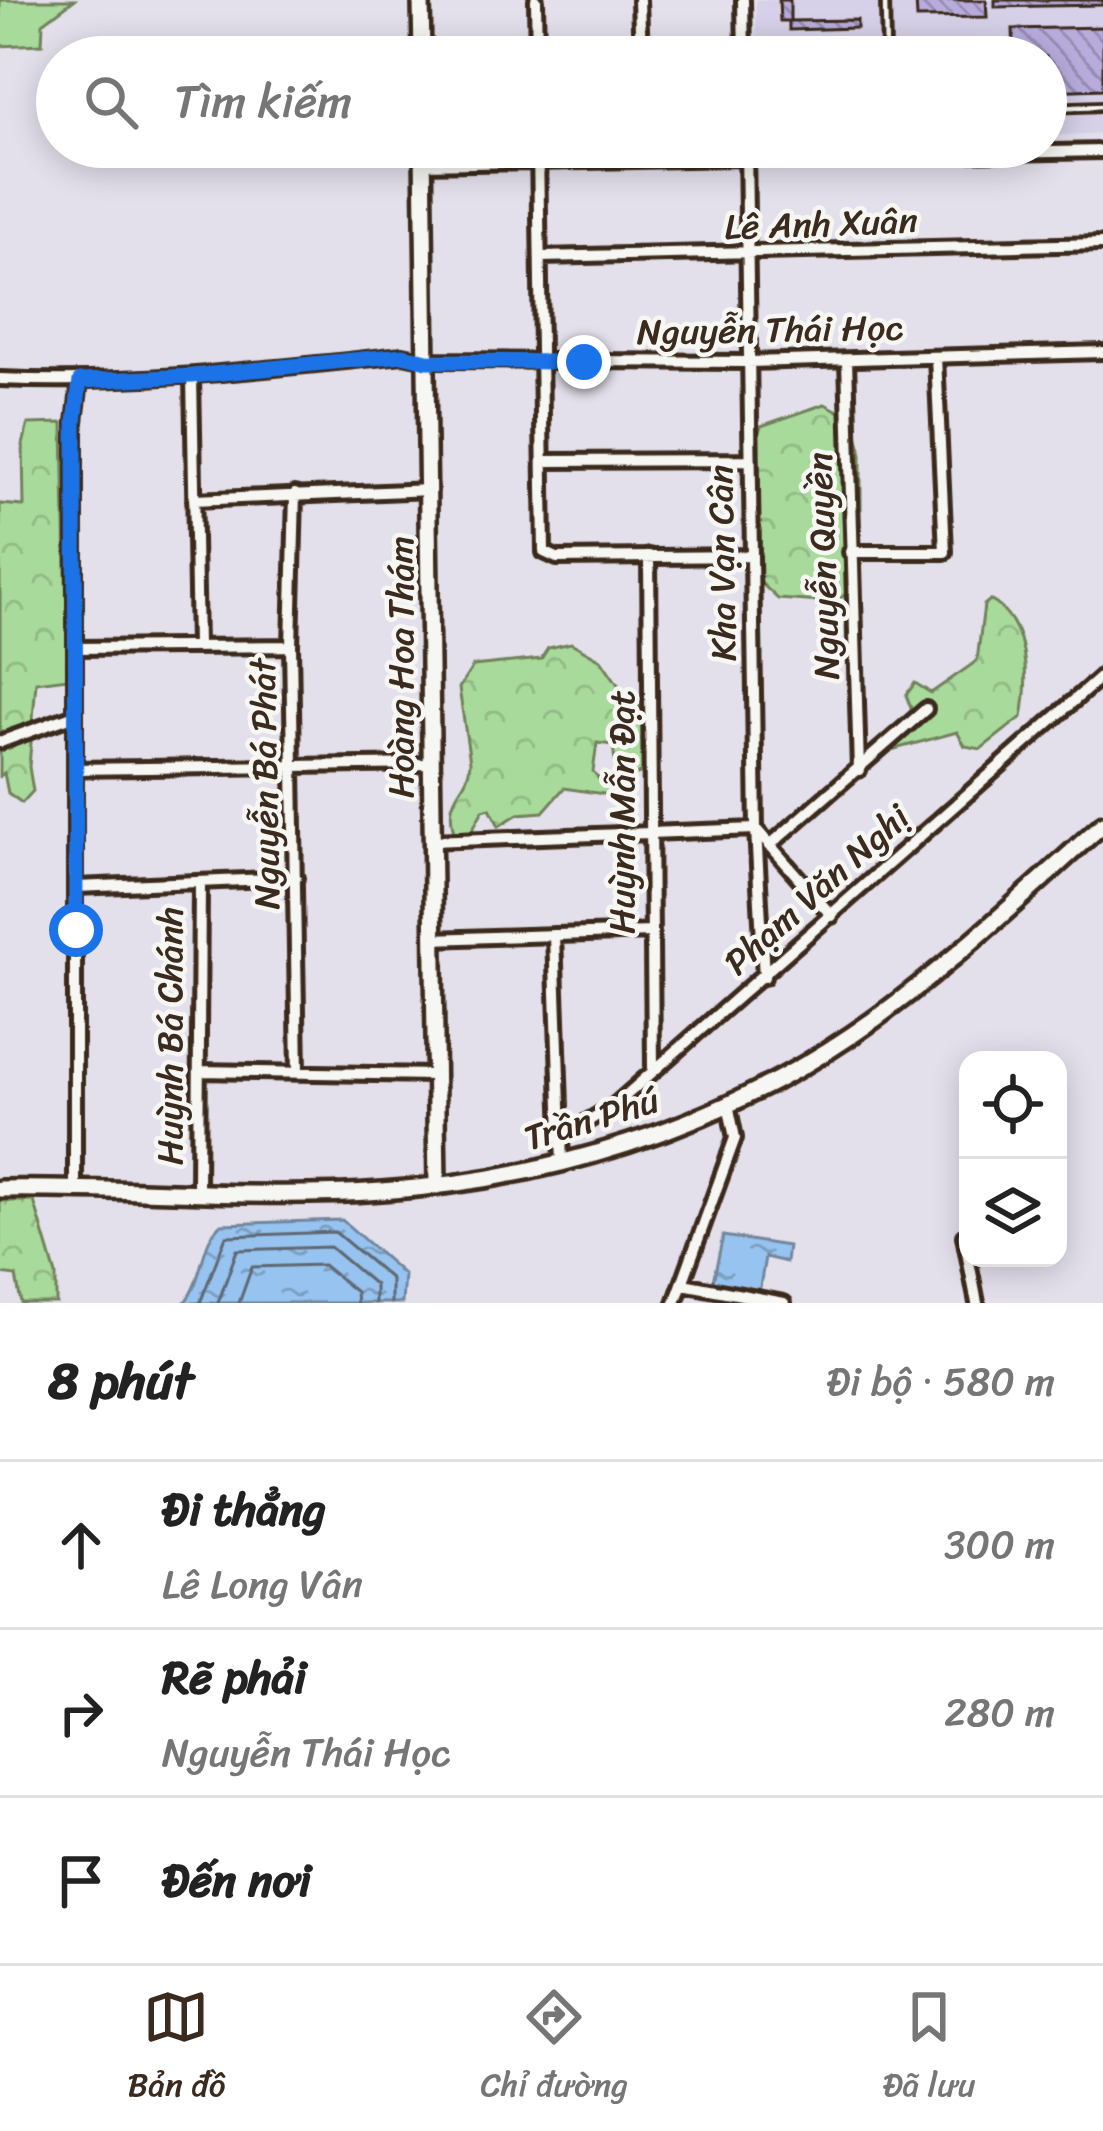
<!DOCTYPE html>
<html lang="vi">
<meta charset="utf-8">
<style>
body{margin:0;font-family:Sriracha,sans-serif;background:#f6f6f6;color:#222}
.controls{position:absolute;right:36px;bottom:36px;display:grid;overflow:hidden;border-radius:24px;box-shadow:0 6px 30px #0003}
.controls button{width:108px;height:108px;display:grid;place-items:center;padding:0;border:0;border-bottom:3px solid #e0e0e0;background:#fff;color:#222;font:60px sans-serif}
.stop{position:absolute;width:36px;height:36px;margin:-27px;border:9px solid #1a73e8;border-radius:50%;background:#fff}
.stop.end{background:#1a73e8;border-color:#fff;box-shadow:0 3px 12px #0008}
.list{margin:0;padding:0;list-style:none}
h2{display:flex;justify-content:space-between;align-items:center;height:156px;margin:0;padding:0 48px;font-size:51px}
h2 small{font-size:39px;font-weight:400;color:#767676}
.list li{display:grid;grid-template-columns:78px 1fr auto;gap:36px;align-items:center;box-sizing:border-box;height:168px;padding:0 48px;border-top:3px solid #e0e0e0}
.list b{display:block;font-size:45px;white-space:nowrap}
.list p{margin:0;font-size:39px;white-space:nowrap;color:#767676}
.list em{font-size:39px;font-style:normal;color:#767676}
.icon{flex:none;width:66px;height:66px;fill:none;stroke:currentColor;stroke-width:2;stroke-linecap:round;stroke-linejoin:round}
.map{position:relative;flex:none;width:1103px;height:1303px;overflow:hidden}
.search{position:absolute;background:#fff;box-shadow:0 6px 30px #0003;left:36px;right:36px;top:36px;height:132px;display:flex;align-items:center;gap:30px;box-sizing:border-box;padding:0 42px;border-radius:66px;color:#767676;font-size:45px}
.sheet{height:660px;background:#fff}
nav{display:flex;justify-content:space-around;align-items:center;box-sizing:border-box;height:168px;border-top:3px solid #e0e0e0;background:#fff;font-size:33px;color:#767676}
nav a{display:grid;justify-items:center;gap:6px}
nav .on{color:#3b2a1e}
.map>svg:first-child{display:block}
</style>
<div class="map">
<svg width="1103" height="1303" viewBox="0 0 1103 1303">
<defs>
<pattern id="forest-crowns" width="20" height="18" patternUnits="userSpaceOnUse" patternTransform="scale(3)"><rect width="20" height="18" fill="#a8da9b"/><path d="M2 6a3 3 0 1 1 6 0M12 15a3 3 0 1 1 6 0" fill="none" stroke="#92bb85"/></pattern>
<pattern id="water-ripples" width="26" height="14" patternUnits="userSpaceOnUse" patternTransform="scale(3)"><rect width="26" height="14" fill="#96c3f0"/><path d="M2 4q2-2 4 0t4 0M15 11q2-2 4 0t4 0" fill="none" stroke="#7c9fc2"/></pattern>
<pattern id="building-back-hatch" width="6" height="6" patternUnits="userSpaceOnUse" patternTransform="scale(3)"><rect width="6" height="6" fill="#b8acdd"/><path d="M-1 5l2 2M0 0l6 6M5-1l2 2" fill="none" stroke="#978cb3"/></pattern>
</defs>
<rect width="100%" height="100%" fill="#e3e0ec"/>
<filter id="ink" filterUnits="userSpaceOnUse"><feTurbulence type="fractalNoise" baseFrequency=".00833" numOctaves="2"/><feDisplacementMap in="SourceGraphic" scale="24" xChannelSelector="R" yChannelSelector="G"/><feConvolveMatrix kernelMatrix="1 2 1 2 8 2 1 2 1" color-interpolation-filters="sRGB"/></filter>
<g filter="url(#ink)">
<path fill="#d6d0e8" d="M756,0H1103V133L1046,136V57H756Z"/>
<path fill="#a8da9b" stroke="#72825c" stroke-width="3" d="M0,0H74L43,23L42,44L0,46Z"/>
<path fill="url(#forest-crowns)" stroke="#72825c" stroke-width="3" d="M825,404L852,418L861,449V509L843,515L848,592L835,603L778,599L760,582L759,432L761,426Z
M63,423L68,678L36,682L29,767L33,791L22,803L8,793L4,773L0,776V504L24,506L23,445L28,424Z
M990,600C1029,622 1029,679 1022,717L981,749L965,746L957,732L895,749L888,737L912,711L906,695L915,683L931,693L977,661L984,605Z
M571,643L601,660L626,696L643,710V770L637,775L616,770L613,745L597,743L593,772L599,779L627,783L624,797L564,788L543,812L518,814L499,826L490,808L483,810L465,843L458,845C438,791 469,796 470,762L459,688L473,666L541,659L548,648Z
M0,1201H34L56,1275V1303H21L16,1276L0,1274Z"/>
<path fill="url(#water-ripples)" stroke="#72869c" stroke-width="3" d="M342,1220L404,1275L402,1303H184C204,1280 200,1242 221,1224Z
M723,1236L788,1246L786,1262L765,1257L758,1299L711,1290Z"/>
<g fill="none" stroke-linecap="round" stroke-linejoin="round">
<path stroke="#5f6772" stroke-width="3" d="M200,1303L226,1236L335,1232L391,1279V1303
M218,1303L237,1250L330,1247L375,1285V1303
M239,1303L252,1267L323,1265L356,1292L357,1303"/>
</g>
<path fill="url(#building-back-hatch)" stroke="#3b2a1e" stroke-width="3" d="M779,0H790V21H780Z
M916,0H986L987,17L917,18Z
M995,0H1103V5L995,7Z
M857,20V28L789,30V21Z
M1103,27V89L1046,91V57H1014L1013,29Z"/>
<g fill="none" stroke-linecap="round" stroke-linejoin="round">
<defs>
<path id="lane" d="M885,0L886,57
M1046,108L1103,106"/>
<path id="street" d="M536,0L537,57
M639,0L641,57
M743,0L744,57
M538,147L544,552L557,558L751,556
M746,147L756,829L764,977
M423,164L1103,151
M541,257L1103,244
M847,360L859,770
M192,377L197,645
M0,379C135,385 268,369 403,355L427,360L748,362L1103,352
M545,461L750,460
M295,494L291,646L298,1072
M194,500L430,490
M850,552H945L936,357
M649,556L653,1069
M76,648L291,646
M0,742L75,715
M75,769L430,764
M431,841L756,829L832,916
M769,846L926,709
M76,887L296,878
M554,935L562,1163
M432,939L651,932
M199,1071L434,1075
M561,1137L615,1105L1103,675
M75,1188V422L80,381
M198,1190L200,883
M964,1236L977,1303
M683,1284L784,1303
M675,1303L735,1138L728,1104"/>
<path id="secondary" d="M421,0L422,57
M423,147L437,1186
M0,1189C127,1187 256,1200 382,1191C547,1180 715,1128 852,1035C942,974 1022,896 1103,824"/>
</defs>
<use href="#lane" stroke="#3b2a1e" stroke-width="14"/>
<use href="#street" stroke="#3b2a1e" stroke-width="20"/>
<use href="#secondary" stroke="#3b2a1e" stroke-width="24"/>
<use href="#lane" stroke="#f6f6f2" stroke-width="4.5"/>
<use href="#street" stroke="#f6f6f2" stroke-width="10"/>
<use href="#secondary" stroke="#f6f6f2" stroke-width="15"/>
</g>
</g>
<g fill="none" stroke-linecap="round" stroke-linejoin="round" filter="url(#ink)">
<path stroke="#1a73e8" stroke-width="15" d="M76,930L75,422L80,381L192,376L403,355L427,361L584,362"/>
</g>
<g text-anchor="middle" stroke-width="9" stroke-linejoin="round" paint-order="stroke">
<g font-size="36" fill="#3b2a1e" stroke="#f6f6f2">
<text transform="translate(821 223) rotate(-2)" y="13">Lê Anh Xuân</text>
<text transform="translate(770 329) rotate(-1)" y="13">Nguyễn Thái Học</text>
<text transform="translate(721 563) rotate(-91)" y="13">Kha Vạn Cân</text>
<text transform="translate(822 566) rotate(-92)" y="13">Nguyễn Quyền</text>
<text transform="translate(400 667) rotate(-90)" y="13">Hoàng Hoa Thám</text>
<text transform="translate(264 784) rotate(-91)" y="13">Nguyễn Bá Phát</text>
<text transform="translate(621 812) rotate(-90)" y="13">Huỳnh Mẫn Đạt</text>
<text transform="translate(816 889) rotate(-42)" y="13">Phạm Văn Nghị</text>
<text transform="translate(169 1036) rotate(-90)" y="13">Huỳnh Bá Chánh</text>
<text transform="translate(591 1118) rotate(-17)" y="13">Trần Phú</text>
</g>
</g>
</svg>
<div class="controls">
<button><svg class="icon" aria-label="locate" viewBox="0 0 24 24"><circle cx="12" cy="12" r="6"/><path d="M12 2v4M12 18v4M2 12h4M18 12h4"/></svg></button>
<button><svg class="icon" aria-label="layers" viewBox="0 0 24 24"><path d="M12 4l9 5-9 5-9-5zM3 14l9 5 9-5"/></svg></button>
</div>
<div class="stop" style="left:76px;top:930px"></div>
<div class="stop end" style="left:584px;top:362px"></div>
<div class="search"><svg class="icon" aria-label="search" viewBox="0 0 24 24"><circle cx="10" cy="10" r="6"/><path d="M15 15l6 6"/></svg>Tìm kiếm</div>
</div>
<section class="sheet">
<h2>8 phút<small>Đi bộ · 580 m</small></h2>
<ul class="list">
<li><svg class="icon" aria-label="ahead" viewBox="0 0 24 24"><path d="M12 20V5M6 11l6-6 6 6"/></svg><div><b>Đi thẳng</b><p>Lê Long Vân</p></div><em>300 m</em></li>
<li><svg class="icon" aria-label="right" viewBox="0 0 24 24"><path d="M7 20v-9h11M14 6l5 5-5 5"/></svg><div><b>Rẽ phải</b><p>Nguyễn Thái Học</p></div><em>280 m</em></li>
<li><svg class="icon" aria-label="arrive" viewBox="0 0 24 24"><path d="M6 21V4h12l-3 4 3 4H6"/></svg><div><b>Đến nơi</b></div></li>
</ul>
</section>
<nav>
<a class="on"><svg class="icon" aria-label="map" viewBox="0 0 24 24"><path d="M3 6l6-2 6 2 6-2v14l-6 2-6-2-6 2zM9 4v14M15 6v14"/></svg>Bản đồ</a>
<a><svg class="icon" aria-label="directions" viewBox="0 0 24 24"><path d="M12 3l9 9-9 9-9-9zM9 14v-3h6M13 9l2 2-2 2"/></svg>Chỉ đường</a>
<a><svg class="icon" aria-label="saved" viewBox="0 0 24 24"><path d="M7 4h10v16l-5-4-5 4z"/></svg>Đã lưu</a>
</nav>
